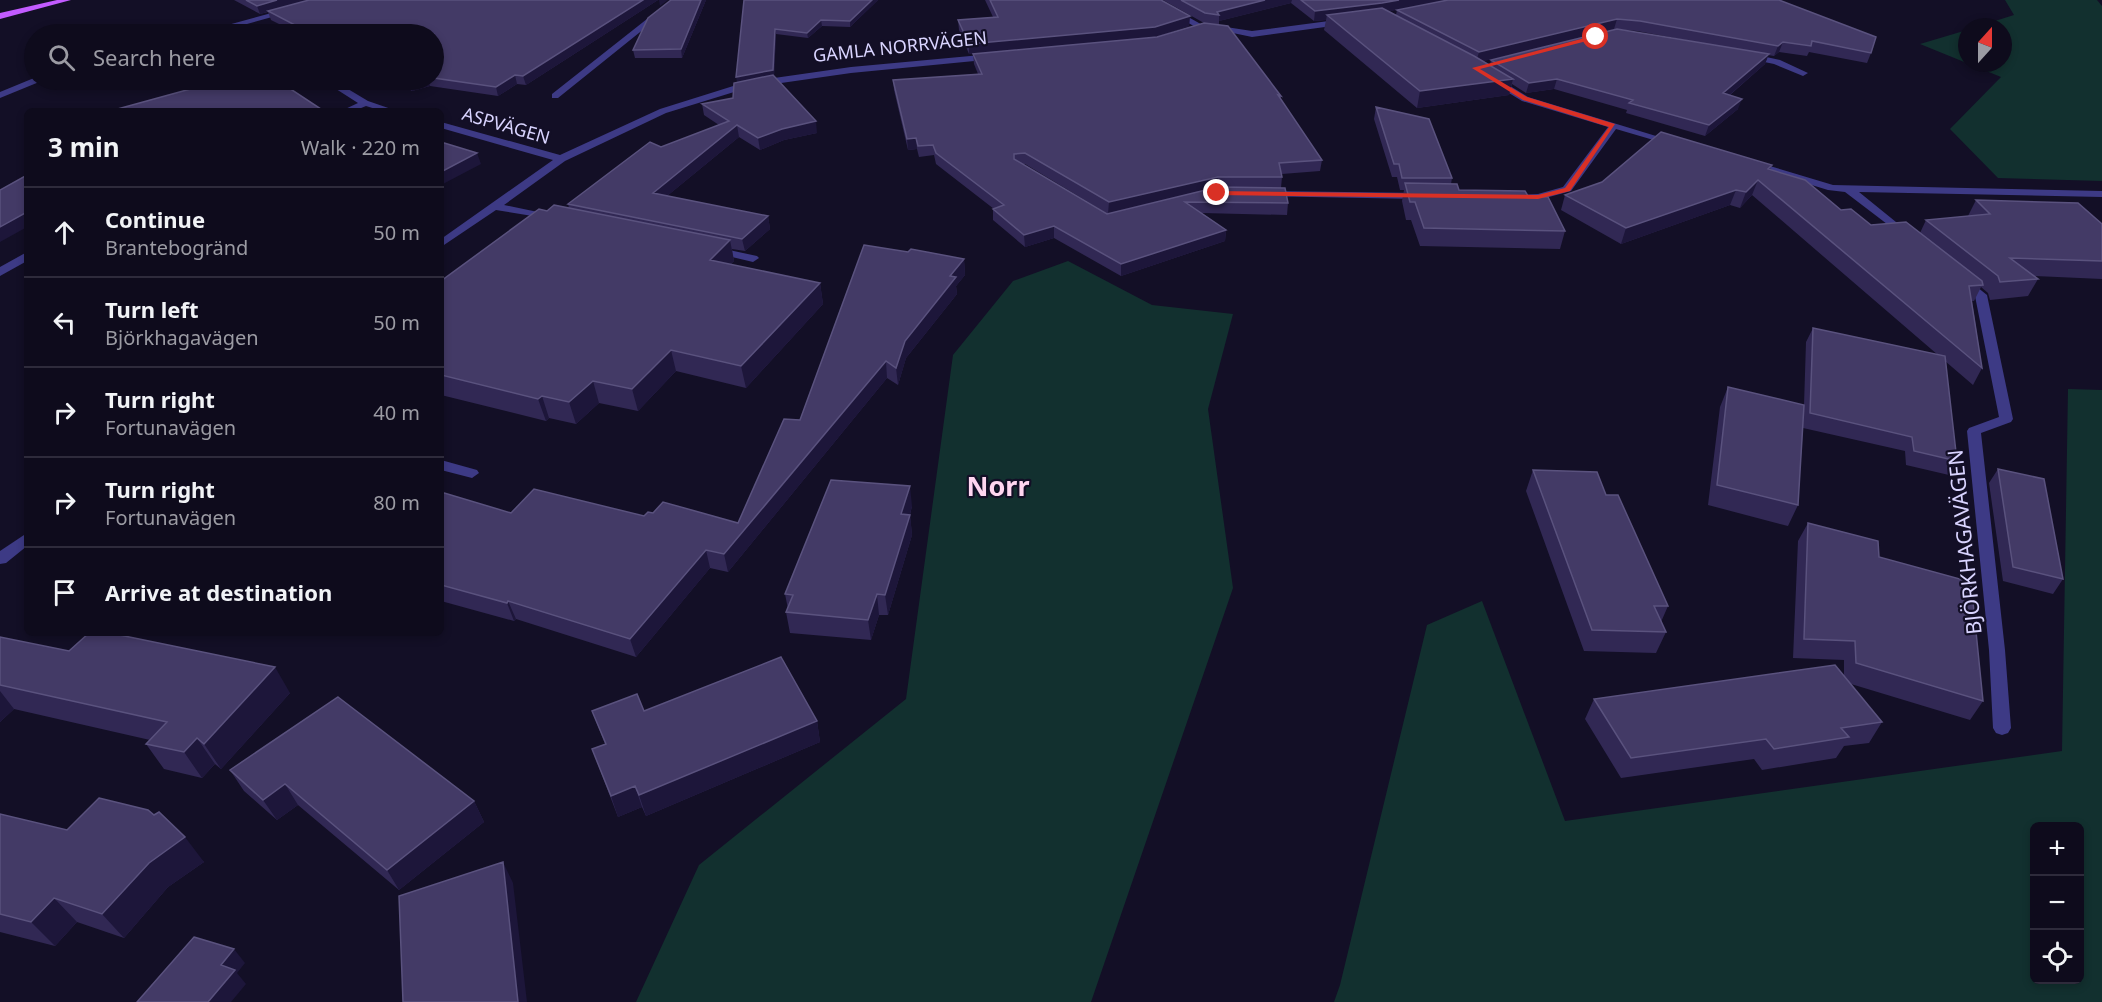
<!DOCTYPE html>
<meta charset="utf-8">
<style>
body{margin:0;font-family:"Noto Sans",sans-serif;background:#171425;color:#f1f3f6}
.controls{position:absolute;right:18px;bottom:18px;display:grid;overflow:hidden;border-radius:9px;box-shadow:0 3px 9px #0003}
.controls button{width:54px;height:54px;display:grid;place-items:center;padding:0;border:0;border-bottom:2px solid #2e2b3b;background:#0e0b1c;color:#f1f3f6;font:30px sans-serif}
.compass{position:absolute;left:1958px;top:18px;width:54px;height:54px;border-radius:50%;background:#0e0b1c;box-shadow:0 3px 9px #0003;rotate:21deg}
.stop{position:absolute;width:18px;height:18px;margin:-14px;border:4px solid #d93025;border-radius:50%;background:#fff}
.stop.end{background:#d93025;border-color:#fff;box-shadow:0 2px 6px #0008}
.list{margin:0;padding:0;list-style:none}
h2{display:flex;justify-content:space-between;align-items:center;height:78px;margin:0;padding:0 24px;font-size:26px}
h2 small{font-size:20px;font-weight:400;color:#9b9ba3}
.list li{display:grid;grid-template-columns:39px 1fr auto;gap:18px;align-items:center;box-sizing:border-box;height:90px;padding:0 24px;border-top:2px solid #2e2b3b}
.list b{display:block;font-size:22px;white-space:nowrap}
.list p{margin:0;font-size:20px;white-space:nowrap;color:#9b9ba3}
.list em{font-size:20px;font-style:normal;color:#9b9ba3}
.icon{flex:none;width:33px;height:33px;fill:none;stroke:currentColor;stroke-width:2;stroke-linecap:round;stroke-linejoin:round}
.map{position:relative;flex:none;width:2102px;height:1002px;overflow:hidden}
.search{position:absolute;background:#0e0b1c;box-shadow:0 3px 9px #0003;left:24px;top:24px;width:420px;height:66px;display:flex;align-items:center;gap:15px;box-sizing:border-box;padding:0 21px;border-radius:33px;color:#9b9ba3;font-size:22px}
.panel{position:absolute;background:#0e0b1c;box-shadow:0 3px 9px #0003;left:24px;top:108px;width:420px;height:528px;border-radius:9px}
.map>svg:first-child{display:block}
</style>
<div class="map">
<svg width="2102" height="1002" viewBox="0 0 2102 1002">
<rect width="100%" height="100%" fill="#130f26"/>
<path fill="#12302f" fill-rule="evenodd" d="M2005,0H2097L2102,6V181L1998,178L1950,129L2001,77L1920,44L1967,30V63H2003V27H1976L2014,15Z
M1068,261L1152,305L1233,314L1208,409L1233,588L1091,1002H636L699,865L906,699L953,355L1013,281Z
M2068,389L2102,390V1002H1334L1340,985L1427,625L1482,601L1565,821L2062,751ZM2034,826H2080V980H2034Z"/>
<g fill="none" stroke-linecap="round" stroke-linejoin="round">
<path fill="#3d3a85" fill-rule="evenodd" d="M319,0H333L247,24L261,34H252L239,26L207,34H195Z
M671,0H680L558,98H552V94Z
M1148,0H1158L1206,27L1199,29Z
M1344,19L1347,20V24L1252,37L1209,28L1213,25L1252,31Z
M1748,53L1780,60L1808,73L1803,76L1774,64L1745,58V54Z
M992,54L997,57L995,59L851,73L747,88L666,113L565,161L504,205L557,216V220L496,210L441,247V239L553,160L441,128V122L560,155L660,109L746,82L851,67Z
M34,78L44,80L0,98V92Z
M1491,78H1497L1528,97L1679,143L1674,146L1616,129L1571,191L1538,200L1516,199V195L1538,194L1563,187L1608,127L1522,101L1491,82Z
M322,80H333L368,101L397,111H382L366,106L354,111H341L358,103Z
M1753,161L1833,185L2102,191V197L1859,192L1912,235L1914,237L1908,240L1845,192L1828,190L1749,166L1748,164Z
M1266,191L1421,193L1426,196L1421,199L1262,196L1261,194Z
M715,247L757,256L759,258L753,262L711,252V248Z
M27,252V261L0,276V267Z
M1962,275L1987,295L2013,419L2011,422L1981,433L2005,650L2011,728L2008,733L2002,735L1996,733L1993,728L1989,650L1967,431L1969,428L1999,417L1975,296L1956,279Z
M441,460L477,470L479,473L472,478L441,470Z
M27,533V546L6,563L0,564V551Z"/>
<path fill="#c25bff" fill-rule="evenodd" d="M57,0H71L0,19V13Z"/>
</g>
<path fill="#312854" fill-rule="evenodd" d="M234,0H658L526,85L517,84L498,96L430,86L412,91L394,80H434V34H299L271,20L268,12L260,14Z
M671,0H706L682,58H635L633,50Z
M744,0H878L850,27L822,26L808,38L776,34L774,76H773L817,133L784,140L760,150L739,137L667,196L768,216L770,229L745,251L732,249L734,261L730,265L820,283L823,304L746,388L676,371L638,411L599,403L576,424L549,418L546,421L441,395V281L547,211L569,208L568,204L661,147L719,125L704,115L702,104L733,98L737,82Z
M985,0H1161L1190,16L1189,26L1155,37L969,54L959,30L958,20L993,17Z
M1163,0H1779L1871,53L1867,63L1809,52L1807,56L1779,52L1774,56L1768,55L1765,64L1730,95L1738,109L1705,136L1626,113L1627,110L1554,89L1526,93L1512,84L1509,95L1417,108L1324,30L1326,20L1314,21L1291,3L1219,21V25L1281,96V100L1322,160L1320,171L1282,174V177L1281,188L1288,203L1287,215L1202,213L1226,230L1225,241L1121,276L1054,238L1025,247L993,220V209H994L936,164L934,155L919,157L917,149L908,150L894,90L893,80L978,74L974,64L973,54L1157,37L1204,23ZM1416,6L1397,10L1396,15L1389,11ZM1614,29L1637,31L1723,47L1491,60L1490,65L1483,61ZM1023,164H1025L1108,214H1107Z
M1376,107L1452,178L1451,184L1459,190L1528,196L1565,231L1560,249L1420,246L1411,220H1406L1402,201L1404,190H1400L1397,177H1392L1374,119Z
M1772,165L1770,169L1841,210L1871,225L1920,233L1926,220L1968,216L1976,200L2102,224V279L2035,276L2038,279L2028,296L1990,300L1988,293L1981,287L1974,301H1972L1982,368L1973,385L1945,361L1957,461L1949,475L1906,465L1905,451L1803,428L1798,505L1788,526L1708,505L1720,407L1728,387L1804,405L1806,342L1813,328L1938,355L1752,195L1740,208L1730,205L1621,244L1561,210L1565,195Z
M908,252L964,259L965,275L956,286L957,294L906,358L898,385L887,378L728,572L710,568L636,657L516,619L514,621L441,601V492L511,513L644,516L653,513L738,523L800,420Z
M1998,469L2063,579L2053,594L2003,581L1989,483Z
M1533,470L1606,495L1668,606L1661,622L1666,632L1656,653L1584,651L1526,491Z
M912,506L910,515L912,535L888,615H879L871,640L790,633L786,612L788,609L785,594Z
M1808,523L1879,557L1983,701L1970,720L1851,684L1882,722L1869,743L1844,746L1836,758L1762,770L1754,759L1621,778L1585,719L1594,699L1844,676V660L1793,658L1798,541Z
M0,637L69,651L290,693L221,769L215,764L202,778L164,769L146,744L150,740L14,709L0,722Z
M592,711H644L817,721L820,742L646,816L642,807L618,817L592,749L605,744Z
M230,770L474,801L484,822L399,890L298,805L277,820L244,791Z
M0,814L67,830L154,815L204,862L168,887L124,938L77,922L55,946L0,932Z"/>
<path fill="#1d163a" d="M277,0H310L260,14L257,6Z
M643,0H658L526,85L523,76Z
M659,0H668L660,6Z
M701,0H706L682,58L681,49Z
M872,0H878L850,27V21Z
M1265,0H1292L1291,3L1219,21V15L1217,12Z
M1399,0H1451L1381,13L1327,15L1326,20L1314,21L1315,11Z
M1190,16L1189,26L1155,37L969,54V44Z
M1617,19L1614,29L1476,63L1479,52Z
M821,20L822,26L808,38L807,33Z
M775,29L776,34L774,76L737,82L736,77Z
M1783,42L1779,52L1774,56L1778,46Z
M1769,54L1765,64L1719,104L1723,93Z
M515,75L517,84L498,96L496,87Z
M1513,79L1509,95L1417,108L1420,91Z
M1557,79L1554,89L1526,93L1529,83Z
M418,80H428L430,86L412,91L409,82Z
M1742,99L1738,109L1705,136L1709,125Z
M816,121L817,133L784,140L760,150L758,138L782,129Z
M737,125L739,137L656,205L653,193Z
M916,138L917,149L908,150L907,139Z
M477,153L481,164L441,185V172Z
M1218,177L1216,188L1108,214L1109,202Z
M1758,180L1752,195L1740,208L1746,192Z
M1736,190L1730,205L1621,244L1626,228Z
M27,212V227L0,242V227Z
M768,216L770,229L745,251L742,239Z
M1054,226V238L1025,247L1024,235Z
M1226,230L1225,241L1121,276V264Z
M730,240L734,261L714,281L710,260Z
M964,259L965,275L956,286L957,294L906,358L898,385L896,368L905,341L950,276Z
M820,283L823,304L746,388L741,366Z
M671,350L676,371L638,411L632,389Z
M886,361L887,378L728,572L724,554Z
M593,381L599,403L576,424L569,402Z
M542,396L549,418L546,421L538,399Z
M910,486L912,506L904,535L901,514Z
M910,515L912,535L888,615L885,595Z
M706,550L710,568L636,657L630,639Z
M877,594L879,615L871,640L868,620Z
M508,601L516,619L514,621L507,603Z
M275,667L290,693L221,769L204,744Z
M0,691L14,709L0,722Z
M817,721L820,742L646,816L639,795Z
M197,738L215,764L202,778L184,752Z
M285,784L298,805L277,820L263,800Z
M635,786L642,807L618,817L611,796Z
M474,801L484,822L399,890L387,870Z
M185,837L204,862L168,887L124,938L102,914L149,863Z
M503,862L513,883L527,1002H518Z
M54,898L77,922L55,946L31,922Z
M234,949L245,963L237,973L246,984L231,1002H208L221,965Z"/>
<path fill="#433a66" stroke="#5a527e" stroke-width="1.5" d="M246,0H277L257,6Z
M309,0H643L523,76L515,75L496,87L434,78V34H312L268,11Z
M671,0H701L681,49L633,50L648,18Z
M744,0H872L850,21L821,20L807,33L775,29L773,70L736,77Z
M990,0H1161L1190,16L1155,27L969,44L958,20L998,17Z
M1181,0H1265L1217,12L1219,15L1205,13Z
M1301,0H1399L1382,3L1315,11Z
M1448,0H1779L1876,37L1871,53L1812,41L1811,46L1783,42L1778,46L1640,21L1617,19L1479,52L1397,10Z
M1382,8L1474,56L1513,79L1420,91L1327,15Z
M1204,23L1228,26L1281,96L1278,95L1322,160L1279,163L1282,177H1218L1109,202L1025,153L1014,154V159L1107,214L1218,187L1285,188L1288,203L1185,202L1226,230L1121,264L1054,226L1024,235L993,209L1004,205L936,153L933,145L918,146L916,138L907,139L893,80L982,74L973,54L1157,37Z
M1617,29L1769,54L1723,93L1742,99L1709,125L1629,103L1633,100L1557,79L1529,83L1491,60Z
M773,75L816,121L782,129L758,138L737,125L653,193L768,216L742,239L568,204L650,142L661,147L729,121L702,104L733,98L734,83Z
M223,80H277L324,111H116L114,110Z
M405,80H418L409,82Z
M1376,107L1429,119L1452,178H1402L1399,164H1394Z
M1661,132L1772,165L1768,169L1805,180L1841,210L1851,209L1871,225L1906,222L1982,281L1983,285L1969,286L1982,368L1758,180L1746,192L1736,190L1626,228L1565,195L1602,182Z
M441,142L477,153L441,172Z
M27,175V212L0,227V190Z
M1405,183L1457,184L1459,190L1525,191L1528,196L1548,197L1565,231L1424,228L1415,202H1410Z
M1976,200L2078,203L2102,224V261L2010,258L2038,279L2000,282L1998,276L1926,220L1990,214Z
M554,205L730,240L710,260L820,283L741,366L671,350L632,389L593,381L569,402L542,396L538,399L441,375V281L539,209L547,211Z
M864,245L908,252L911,249L964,259L950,276L956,277L905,341L896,368L886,361L724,554L706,550L630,639L508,601L507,603L441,585V492L511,513L534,489L644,516L648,512L653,513L663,502L738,523L784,419L800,420Z
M1813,328L1945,356L1957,461L1914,451L1912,437L1810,413Z
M1728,387L1804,405L1798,505L1717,485Z
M1998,469L2044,479L2063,579L2013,567Z
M1533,470L1597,472L1606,495H1618L1668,606H1654L1666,632L1592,630Z
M831,480L910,486L901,514L910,515L885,595L877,594L868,620L786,612L793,595L785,594Z
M1808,523L1878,541L1879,557L1971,582L1983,701L1856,663L1855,641L1804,639Z
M89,633H110L275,667L204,744L197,738L184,752L146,744L167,722L0,685V637L69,651Z
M781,657L817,721L639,795L635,786L611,796L592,749L606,744L592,711L637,694L644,711Z
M1835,665L1882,722L1841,728L1849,737L1774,749L1766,739L1631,758L1594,699Z
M338,697L474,801L387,870L285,784L263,800L230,770Z
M99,798L148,810L154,815L159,812L185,837L149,863L102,914L54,898L31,922L0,914V814L67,830Z
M503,862L518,1002H403L399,896Z
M194,937L234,949L221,965L235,970L208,1002H137Z"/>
<path fill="#d93025" d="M1596,35L1598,38L1480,69L1527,97L1615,124L1570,191L1538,199L1217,195L1214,193L1217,191L1538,195L1565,188L1609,127L1523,100L1472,68Z"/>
<g text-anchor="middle" stroke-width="4.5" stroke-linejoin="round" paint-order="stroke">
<g font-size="18" fill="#d9d4ff" stroke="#130f26">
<text transform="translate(900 47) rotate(-6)" y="6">GAMLA NORRVÄGEN</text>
<text transform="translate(506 126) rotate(16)" y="6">ASPVÄGEN</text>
</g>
<g font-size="21" fill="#d9d4ff" stroke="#130f26">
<text transform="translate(1965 542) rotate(-96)" y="7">BJÖRKHAGAVÄGEN</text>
</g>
<g font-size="27" font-weight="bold" fill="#ffd6f0" stroke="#130f26">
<text x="998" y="496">Norr</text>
</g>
</g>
</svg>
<div class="controls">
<button>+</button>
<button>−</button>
<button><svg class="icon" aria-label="locate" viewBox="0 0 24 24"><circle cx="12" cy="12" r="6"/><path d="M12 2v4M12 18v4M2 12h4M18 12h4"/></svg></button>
</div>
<svg class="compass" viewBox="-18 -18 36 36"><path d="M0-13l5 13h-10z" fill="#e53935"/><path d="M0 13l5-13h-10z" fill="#9b9ba3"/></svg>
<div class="stop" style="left:1596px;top:37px"></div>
<div class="stop end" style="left:1217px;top:193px"></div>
<div class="search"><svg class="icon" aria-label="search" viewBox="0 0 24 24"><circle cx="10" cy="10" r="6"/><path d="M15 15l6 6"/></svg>Search here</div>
<section class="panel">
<h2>3 min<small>Walk · 220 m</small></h2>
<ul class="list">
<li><svg class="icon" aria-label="ahead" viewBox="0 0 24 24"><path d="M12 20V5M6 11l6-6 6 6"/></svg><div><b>Continue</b><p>Brantebogränd</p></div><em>50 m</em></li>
<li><svg class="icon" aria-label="left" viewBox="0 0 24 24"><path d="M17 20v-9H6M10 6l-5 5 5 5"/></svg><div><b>Turn left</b><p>Björkhagavägen</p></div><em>50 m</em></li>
<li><svg class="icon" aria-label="right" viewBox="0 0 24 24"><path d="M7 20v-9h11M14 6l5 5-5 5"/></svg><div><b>Turn right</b><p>Fortunavägen</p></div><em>40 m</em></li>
<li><svg class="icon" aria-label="right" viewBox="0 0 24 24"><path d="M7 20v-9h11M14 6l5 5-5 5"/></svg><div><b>Turn right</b><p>Fortunavägen</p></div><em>80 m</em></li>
<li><svg class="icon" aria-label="arrive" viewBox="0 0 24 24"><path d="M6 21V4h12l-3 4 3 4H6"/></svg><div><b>Arrive at destination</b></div></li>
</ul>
</section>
</div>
